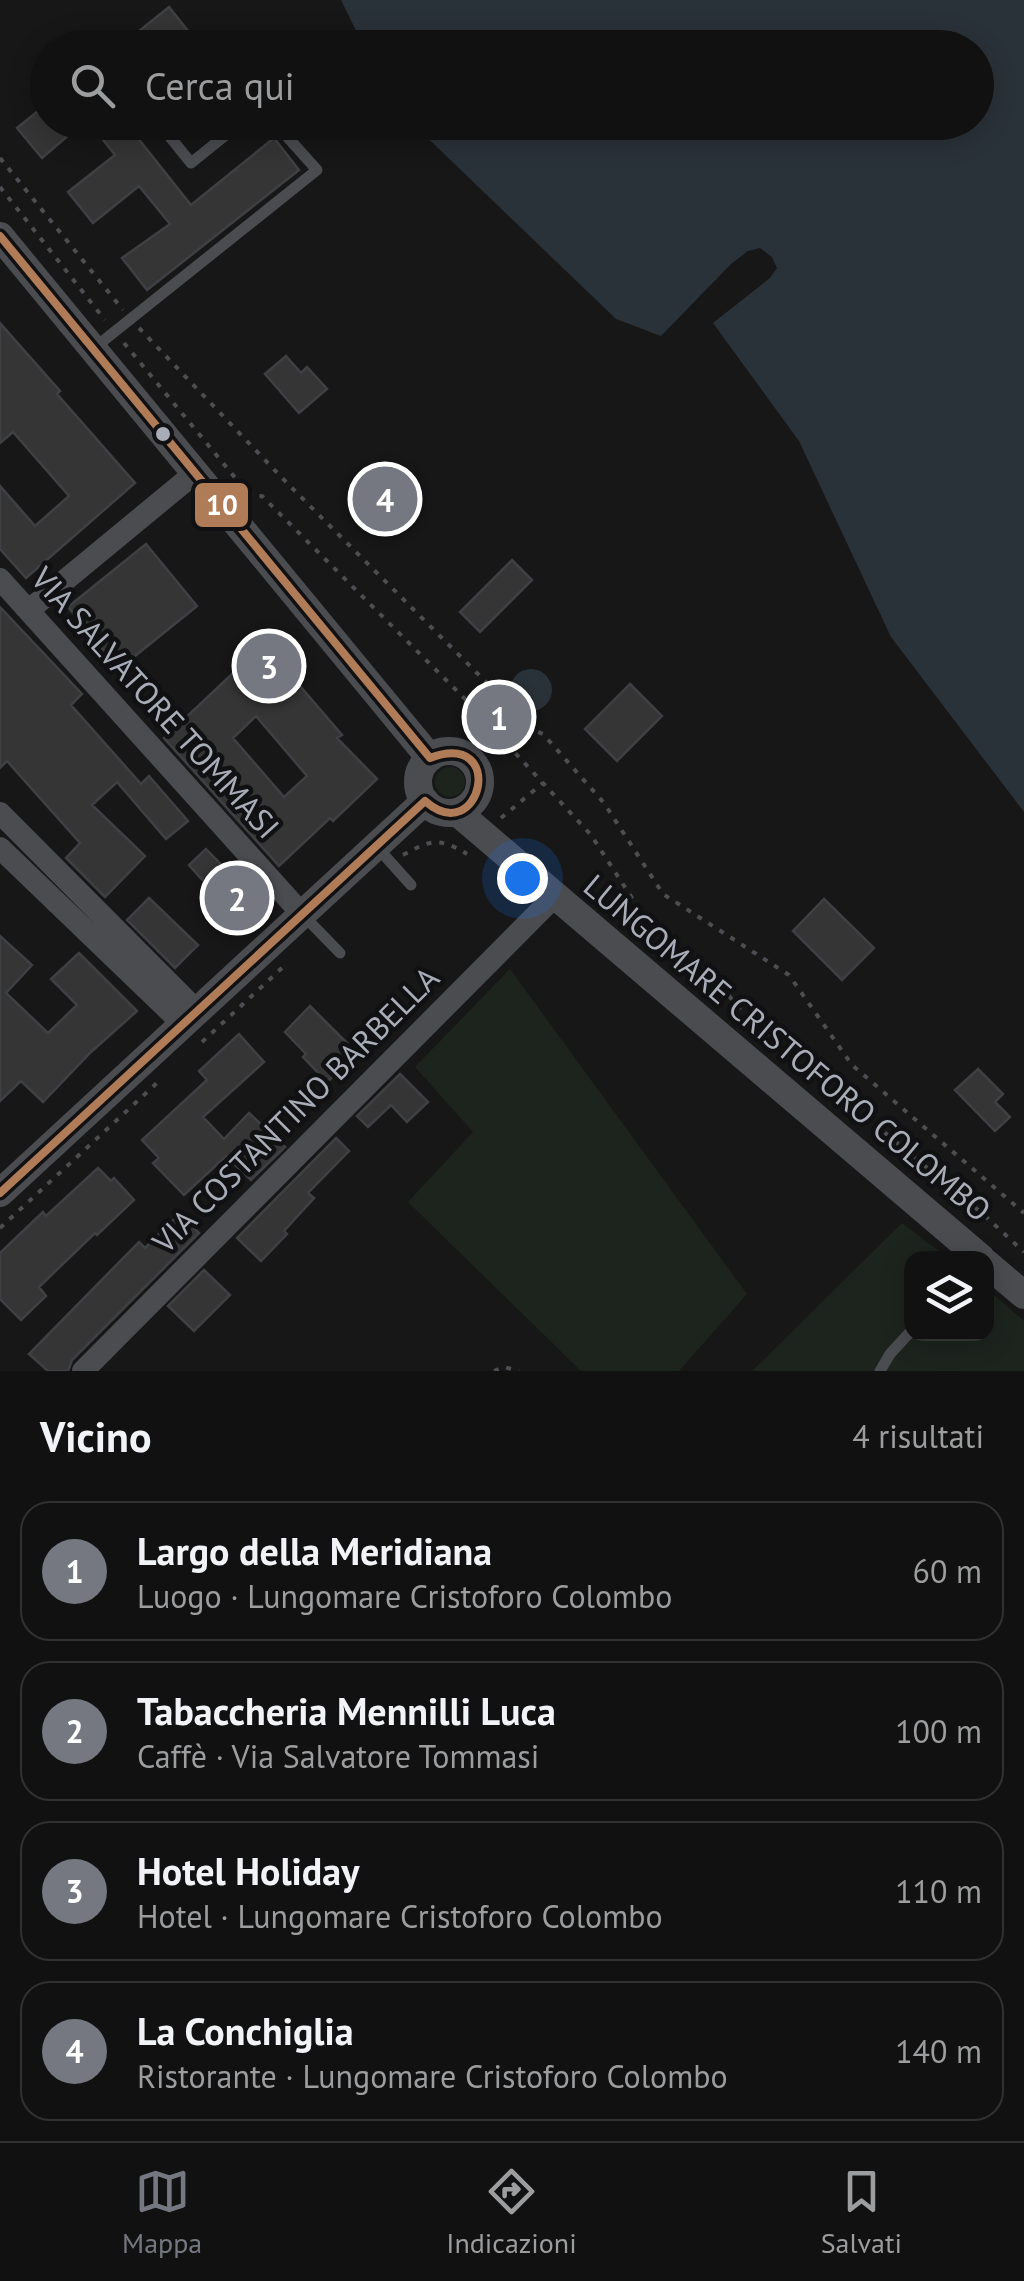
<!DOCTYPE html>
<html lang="it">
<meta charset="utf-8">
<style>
body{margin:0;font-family:"PT Sans",sans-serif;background:#1a1a1a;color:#f1f3f6}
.controls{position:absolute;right:30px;bottom:30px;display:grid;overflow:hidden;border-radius:20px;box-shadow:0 5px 25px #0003}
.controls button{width:90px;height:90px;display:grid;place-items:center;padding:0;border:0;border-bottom:2px solid #303131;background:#111;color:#f1f3f6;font:50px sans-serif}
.you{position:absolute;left:522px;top:878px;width:35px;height:35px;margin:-25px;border:8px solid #fff;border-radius:50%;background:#1a73e8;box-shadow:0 0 0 15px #1a73e833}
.badge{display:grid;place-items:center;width:65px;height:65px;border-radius:50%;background:#757880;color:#fff;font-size:32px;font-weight:700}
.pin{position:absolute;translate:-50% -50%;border:5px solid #fff;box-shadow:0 2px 10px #0006}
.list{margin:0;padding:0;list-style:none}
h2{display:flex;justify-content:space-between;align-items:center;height:130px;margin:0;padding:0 40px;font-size:42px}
h2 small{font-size:32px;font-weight:400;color:#9c9d9f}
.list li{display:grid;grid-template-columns:65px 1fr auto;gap:30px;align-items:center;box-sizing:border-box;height:140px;margin:0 20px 20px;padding:0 20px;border:2px solid #303131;border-radius:30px}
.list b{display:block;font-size:38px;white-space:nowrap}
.list p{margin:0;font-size:32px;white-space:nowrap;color:#9c9d9f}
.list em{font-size:32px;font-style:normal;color:#9c9d9f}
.icon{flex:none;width:55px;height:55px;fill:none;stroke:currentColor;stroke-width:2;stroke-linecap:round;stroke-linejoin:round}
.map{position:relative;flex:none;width:1024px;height:1371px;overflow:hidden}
.search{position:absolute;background:#111;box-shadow:0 5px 25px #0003;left:30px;right:30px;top:30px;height:110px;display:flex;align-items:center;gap:25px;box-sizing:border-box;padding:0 35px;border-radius:55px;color:#9c9d9f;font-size:38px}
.sheet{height:770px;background:#111}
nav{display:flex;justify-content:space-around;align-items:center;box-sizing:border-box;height:140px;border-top:2px solid #303131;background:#111;font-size:28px;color:#9c9d9f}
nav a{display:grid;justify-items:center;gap:5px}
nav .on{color:#757880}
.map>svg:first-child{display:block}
</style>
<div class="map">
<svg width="1024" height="1371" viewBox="0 0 1024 1371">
<rect width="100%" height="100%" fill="#171717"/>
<path fill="#1d241e" d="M435 782a15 15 0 1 1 30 0a15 15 0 1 1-30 0Z
M510,969L747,1294L679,1371H581L408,1202L473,1132L415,1067Z
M902,1223L948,1258H912V1334H986L987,1289L1024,1321V1371H752Z"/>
<path fill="#2a3239" d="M341,0H1024V812L891,637L799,441L713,323L770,278L777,268L772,257L760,248L748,251L731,264L661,336L616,319L412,123L976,122V48L364,47Z
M510 690a21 21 0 1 1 42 0a21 21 0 1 1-42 0Z"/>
<path fill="#353536" stroke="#3f4043" stroke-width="2.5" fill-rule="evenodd" d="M169,7L193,37L180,48H118Z
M48,103V122H84L42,158L17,128Z
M89,122H125L191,205L274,138L299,170L147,290L122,258L170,224L139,186L93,223L68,192L115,155Z
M0,323L60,391L57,394L135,483L26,578L0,549V486L35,526L69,496L13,432L0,443Z
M286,356L301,373L307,367L327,389L299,413L265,374Z
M382,469L414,503L395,522L363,487Z
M146,544L197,606L119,669L68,607Z
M512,560L532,580L480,632L460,612Z
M0,607L82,694L71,705L141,784L149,776L188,821L166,839L117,782L92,805L145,856L105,897L66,858L80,843L7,761L0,768Z
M264,644L342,735L337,738L377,779L333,821L330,818L279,866L164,738ZM256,716L307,776L284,797L233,738Z
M630,684L662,716L617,761L585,729Z
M206,849L252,896L222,925L209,912L221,901L189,865Z
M149,898L198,945L175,968L127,920Z
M824,899L874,948L842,980L793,931Z
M0,936L32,965L6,993L48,1033L77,1005L51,979L79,953L137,1011L91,1052L43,1102L21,1081L0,1101Z
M310,1006L358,1054L327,1082L303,1057L306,1054L285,1032Z
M239,1034L264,1062L203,1117L224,1139L249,1113L285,1147L251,1180L226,1156L184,1195L153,1163L159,1158L142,1140L207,1080L199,1071Z
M978,1069L1003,1094L995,1102L1010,1117L995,1131L955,1090Z
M400,1074L428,1102L407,1122L391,1105L368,1127L357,1116Z
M336,1138L349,1151L308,1193L314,1198L284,1231L287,1234L261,1261L237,1238Z
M98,1168L111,1181L114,1178L134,1200L97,1235L95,1233L39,1287L46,1296L21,1320L0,1299V1253L43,1212L46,1216Z
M180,1213L199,1233L72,1360L68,1371H48L29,1354L139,1242L145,1248Z
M204,1270L230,1295L194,1331L168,1306Z"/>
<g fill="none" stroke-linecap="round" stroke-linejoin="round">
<path stroke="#4d4e52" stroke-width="4" stroke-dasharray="5 8" stroke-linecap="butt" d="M0,158L123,310
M0,187L105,320
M139,328L287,483L489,685L505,717L543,734L604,803L663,894L789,975L852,1065L1024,1213
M124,343L251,497L262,496L468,702L591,835L645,918L699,960L750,1021L984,1215L1024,1252
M501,818L543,783
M403,855C430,840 439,837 467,854
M202,1042L283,967
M0,1228L158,1082
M494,1371L504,1367L519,1371"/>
<path stroke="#4b4c50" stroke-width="11" d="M158,122L191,163L242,122
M93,349L317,170L274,122
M376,846L411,885
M302,914L340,953
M880,1371L890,1354L912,1330"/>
<path stroke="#4b4c50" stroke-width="22" d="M0,579L302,914
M29,610L195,473
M0,813L197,1011
M0,848L183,1024
M83,1371L555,896"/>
<path stroke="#4b4c50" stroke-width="28" d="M0,236L430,758
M418 782a31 31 0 1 1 62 0a31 31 0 1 1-62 0Z
M457,812L981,1258
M0,1193L425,801
M986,1263L1024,1295"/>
<defs>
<path id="bus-1" d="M0,236L430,758C508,729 481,850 425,801L0,1193"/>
</defs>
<use href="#bus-1" stroke="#111113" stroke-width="15"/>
<use href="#bus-1" stroke="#b07c57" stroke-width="8"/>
</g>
<circle fill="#a8adb8" stroke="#111113" stroke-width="4" cx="163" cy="434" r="9"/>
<g text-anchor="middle" stroke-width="9" stroke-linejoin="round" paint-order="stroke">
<g font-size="32" fill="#a8adb8" stroke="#111113">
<text transform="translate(155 703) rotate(48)" y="11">VIA SALVATORE TOMMASI</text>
<text transform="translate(787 1048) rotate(40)" y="11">LUNGOMARE CRISTOFORO COLOMBO</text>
<text transform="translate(296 1110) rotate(-45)" y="11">VIA COSTANTINO BARBELLA</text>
</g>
</g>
<rect stroke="#111113" stroke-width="4" x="193" y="481" width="57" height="48" rx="10" fill="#b07c57"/>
<g font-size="28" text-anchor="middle" font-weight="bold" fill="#fff">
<text x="222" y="515">10</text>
</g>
</svg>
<div class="controls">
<button><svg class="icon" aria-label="layers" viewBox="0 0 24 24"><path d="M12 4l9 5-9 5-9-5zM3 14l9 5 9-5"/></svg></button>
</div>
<div class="you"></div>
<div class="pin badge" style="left:499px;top:717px">1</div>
<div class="pin badge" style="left:237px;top:898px">2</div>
<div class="pin badge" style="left:269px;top:666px">3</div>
<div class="pin badge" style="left:385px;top:499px">4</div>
<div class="search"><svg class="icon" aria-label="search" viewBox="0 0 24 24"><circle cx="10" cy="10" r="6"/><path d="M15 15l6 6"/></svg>Cerca qui</div>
</div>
<section class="sheet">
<h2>Vicino<small>4 risultati</small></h2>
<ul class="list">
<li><span class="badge">1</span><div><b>Largo della Meridiana</b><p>Luogo · Lungomare Cristoforo Colombo</p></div><em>60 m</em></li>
<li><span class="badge">2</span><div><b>Tabaccheria Mennilli Luca</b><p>Caffè · Via Salvatore Tommasi</p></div><em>100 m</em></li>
<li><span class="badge">3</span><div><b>Hotel Holiday</b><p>Hotel · Lungomare Cristoforo Colombo</p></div><em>110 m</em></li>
<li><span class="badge">4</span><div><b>La Conchiglia</b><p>Ristorante · Lungomare Cristoforo Colombo</p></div><em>140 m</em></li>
</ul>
</section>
<nav>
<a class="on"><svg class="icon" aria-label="map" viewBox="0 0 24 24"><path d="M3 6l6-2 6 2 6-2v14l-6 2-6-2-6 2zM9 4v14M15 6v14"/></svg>Mappa</a>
<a><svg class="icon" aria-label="directions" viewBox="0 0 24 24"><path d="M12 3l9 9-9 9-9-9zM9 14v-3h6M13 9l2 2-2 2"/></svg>Indicazioni</a>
<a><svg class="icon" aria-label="saved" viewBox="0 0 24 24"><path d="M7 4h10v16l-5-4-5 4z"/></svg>Salvati</a>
</nav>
